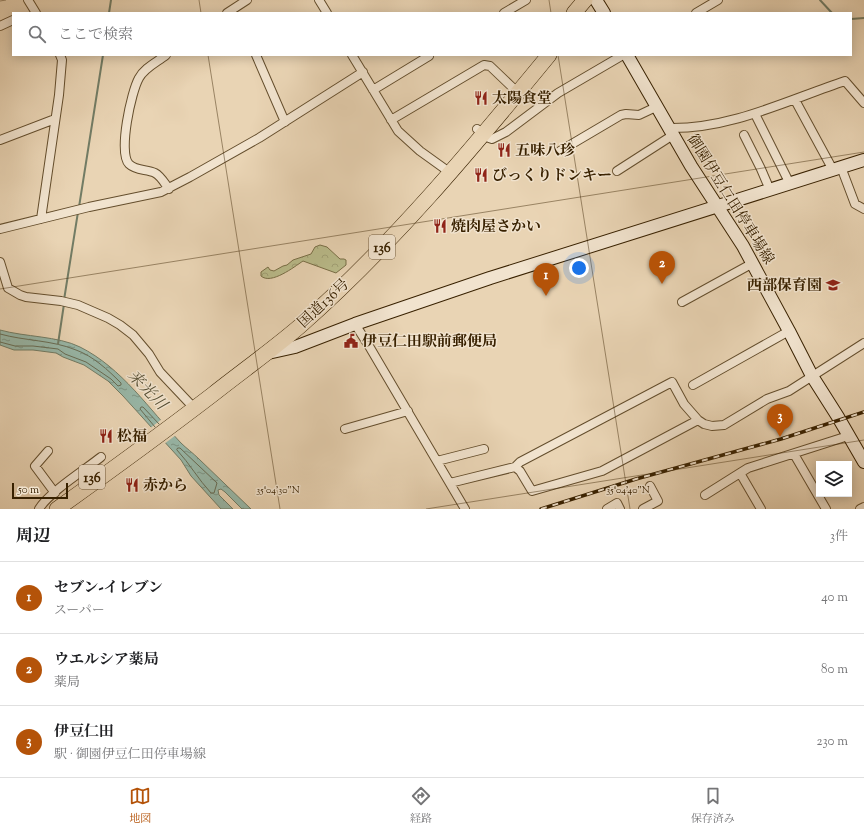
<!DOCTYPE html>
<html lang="ja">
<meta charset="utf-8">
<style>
body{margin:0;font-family:"Sorts Mill Goudy","Noto Serif JP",serif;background:#f6f6f6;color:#202124}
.controls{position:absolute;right:12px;bottom:12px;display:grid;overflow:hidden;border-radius:0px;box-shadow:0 2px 10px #0003}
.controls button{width:36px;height:36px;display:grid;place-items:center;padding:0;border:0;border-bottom:1px solid #e0e0e0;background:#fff;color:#202124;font:20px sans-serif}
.scale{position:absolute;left:12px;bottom:10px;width:56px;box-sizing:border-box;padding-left:4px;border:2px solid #382100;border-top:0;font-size:11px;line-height:14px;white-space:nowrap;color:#382100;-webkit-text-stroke:3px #f1e3ce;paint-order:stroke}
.you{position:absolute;left:579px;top:268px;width:14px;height:14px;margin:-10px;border:3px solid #fff;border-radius:50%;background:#1a73e8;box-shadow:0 0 0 6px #1a73e833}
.badge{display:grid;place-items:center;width:26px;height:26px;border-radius:50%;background:#b45309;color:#fff;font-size:13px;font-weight:700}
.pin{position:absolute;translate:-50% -33px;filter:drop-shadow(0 1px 2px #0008)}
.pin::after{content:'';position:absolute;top:21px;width:14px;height:12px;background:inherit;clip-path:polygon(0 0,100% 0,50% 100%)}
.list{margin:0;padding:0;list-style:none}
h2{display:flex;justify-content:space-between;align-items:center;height:52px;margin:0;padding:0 16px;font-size:17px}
h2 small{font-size:13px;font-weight:400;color:#757577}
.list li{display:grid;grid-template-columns:26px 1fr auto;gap:12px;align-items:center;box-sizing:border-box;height:72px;padding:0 16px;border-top:1px solid #e0e0e0}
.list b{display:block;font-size:15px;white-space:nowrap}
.list p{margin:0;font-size:13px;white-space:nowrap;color:#757577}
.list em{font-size:13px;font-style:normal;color:#757577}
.icon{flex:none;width:22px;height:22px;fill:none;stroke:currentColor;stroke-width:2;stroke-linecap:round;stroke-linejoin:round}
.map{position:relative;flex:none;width:864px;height:509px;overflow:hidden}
.search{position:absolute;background:#fff;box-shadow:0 2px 10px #0003;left:12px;right:12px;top:12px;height:44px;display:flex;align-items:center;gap:10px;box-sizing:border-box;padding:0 14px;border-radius:0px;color:#757577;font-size:15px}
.sheet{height:268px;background:#fff}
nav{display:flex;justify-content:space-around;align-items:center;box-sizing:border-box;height:56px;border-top:1px solid #e0e0e0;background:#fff;font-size:11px;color:#757577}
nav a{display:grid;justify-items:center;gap:2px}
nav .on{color:#b45309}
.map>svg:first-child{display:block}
</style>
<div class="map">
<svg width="864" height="509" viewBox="0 0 864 509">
<defs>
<pattern id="forest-crowns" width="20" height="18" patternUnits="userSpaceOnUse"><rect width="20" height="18" fill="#babc8b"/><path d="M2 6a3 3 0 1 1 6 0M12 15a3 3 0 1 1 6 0" fill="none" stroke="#a1a176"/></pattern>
<pattern id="water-ripples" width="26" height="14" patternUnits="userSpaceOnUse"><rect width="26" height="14" fill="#98b8a9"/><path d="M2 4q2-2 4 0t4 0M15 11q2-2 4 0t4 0" fill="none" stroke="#7d9587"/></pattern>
</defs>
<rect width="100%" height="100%" fill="#e9d4b4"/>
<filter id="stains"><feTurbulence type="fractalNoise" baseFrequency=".005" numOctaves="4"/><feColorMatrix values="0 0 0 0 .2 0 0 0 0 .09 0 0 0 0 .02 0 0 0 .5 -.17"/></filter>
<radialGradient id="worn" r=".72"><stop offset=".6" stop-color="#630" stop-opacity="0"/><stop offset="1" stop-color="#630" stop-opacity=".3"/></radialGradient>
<path fill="url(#forest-crowns)" stroke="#796e46" d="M320,245L327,247L340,259H344L346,260V265L336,273L303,261C294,267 271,285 261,276V272L268,267L270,270L274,271L283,266L287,265L293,260L311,254L315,247Z"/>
<path fill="url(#water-ripples)" stroke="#727c65" d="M0,330C25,337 58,336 80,347C122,368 149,409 181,443C186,448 193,453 199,459C216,476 234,492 251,509H242L225,492L221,489L218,490L219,495L233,509H221L191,476L181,460L123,396L108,381L84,365L63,357L56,353L33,350H14L0,345Z"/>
<path fill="#e9d4b4" d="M162,419L176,435L164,444L149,429Z"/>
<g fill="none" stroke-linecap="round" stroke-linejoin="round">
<path stroke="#686c54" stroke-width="1" d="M0,334C25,341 52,340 76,350C93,356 108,370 121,383V385L118,386L111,379L86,362L65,354L58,349L33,346H15L0,342
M155,427L140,409L141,407H143L159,424
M178,448H180L217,483L214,493H211C198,479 190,464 177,450Z"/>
<path stroke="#727c65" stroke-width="2" d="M820,0L832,13
M109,13L111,0
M851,19L864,18
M79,207L103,55
M64,300L78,212
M58,344L64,304"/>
<defs>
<path id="street" d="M28,0L36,13
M319,0L327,13
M227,13L247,0
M504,13L526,0
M696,13L718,0
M0,26L13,20
M166,55C157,62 144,68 139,78C131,92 118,153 129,164C136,171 147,169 155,173C161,176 165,184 169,189
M256,55L285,122
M352,55L398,131L420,151L445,169
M373,90L429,56
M795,100L833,170
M755,114L790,184
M391,120L484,65L490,66L512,87
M669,128C731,129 788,100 845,81L864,103
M477,129L489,138L492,139L506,132L558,93L623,55
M744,135L761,169L770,190
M0,140L55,119
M560,151L621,115L626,114L639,115L656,107
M841,167L855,204L864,209
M617,171L673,135
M41,219L59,95L62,60L60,55
M0,229L89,207L161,192L190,177L259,138L363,72
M0,262L8,288L20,295L26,297L61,301L78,305L108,318L120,325L133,335L149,354L160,372L194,408
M682,302L753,263
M355,324L369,346L465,509
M693,385L789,331
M345,429L408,411
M48,451L35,466L55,493
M794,454L826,509
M437,461L484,449
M515,467L520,462L672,382L684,404L698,420L704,424L712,426L724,425L767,399L789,391L864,343
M450,483L515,467L520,471L532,491L602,471L698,420
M705,495L740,473
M39,509C48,493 86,469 101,457
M607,509L617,503L620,509
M643,509L658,501L650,486
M761,509L740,473L748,468L848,436
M860,509L864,507"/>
<path id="secondary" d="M596,0L604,13
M627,55L691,166L743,246L789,331L812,376L838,417L864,462
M268,353L295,347L355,324L490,278L864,160"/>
<path id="highway" d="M574,13L585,0
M57,509C109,472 161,434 212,395C241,372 272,350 300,326C392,245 471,150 549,55"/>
</defs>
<use href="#street" stroke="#644e2d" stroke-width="10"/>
<use href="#secondary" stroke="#382100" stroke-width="14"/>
<use href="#highway" stroke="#382100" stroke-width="16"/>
<use href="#street" stroke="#f1e3ce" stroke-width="8"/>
<use href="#secondary" stroke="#f1e3ce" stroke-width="12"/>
<use href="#highway" stroke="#e9d4b4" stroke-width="15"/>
<defs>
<path id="rail" d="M541,509L636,479L781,439L864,412"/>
</defs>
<use href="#rail" stroke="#382100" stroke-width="3.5"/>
<use href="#rail" stroke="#f1e3ce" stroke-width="2" stroke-dasharray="6" stroke-linecap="butt"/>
</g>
<path fill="none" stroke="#382100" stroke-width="1" stroke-opacity="0.45" d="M199,0L201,13M549,0L551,13M0,1L6,0M208,55L280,509M558,55L630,509M0,289L864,152M426,509L864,440"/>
<defs>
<symbol id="restaurant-bare" viewBox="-9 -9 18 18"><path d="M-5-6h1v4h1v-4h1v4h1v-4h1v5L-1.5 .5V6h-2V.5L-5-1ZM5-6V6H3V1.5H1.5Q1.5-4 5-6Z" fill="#8f2418" stroke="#f1e3ce" stroke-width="2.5" paint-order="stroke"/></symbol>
<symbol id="school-bare" viewBox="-9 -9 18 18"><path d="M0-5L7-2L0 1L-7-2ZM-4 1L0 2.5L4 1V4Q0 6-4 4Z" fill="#8f2418" stroke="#f1e3ce" stroke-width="2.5" paint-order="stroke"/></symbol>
<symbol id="civic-bare" viewBox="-9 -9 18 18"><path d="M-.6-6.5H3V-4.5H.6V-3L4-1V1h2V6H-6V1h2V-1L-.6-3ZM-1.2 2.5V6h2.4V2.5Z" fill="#8f2418" stroke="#f1e3ce" stroke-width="2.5" paint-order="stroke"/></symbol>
</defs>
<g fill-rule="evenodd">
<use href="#restaurant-bare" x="471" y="88" width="20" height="20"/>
<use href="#restaurant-bare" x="494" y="140" width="20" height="20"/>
<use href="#restaurant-bare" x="471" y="165" width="20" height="20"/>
<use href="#restaurant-bare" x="430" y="216" width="20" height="20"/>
<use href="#school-bare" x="823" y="275" width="20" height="20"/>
<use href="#civic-bare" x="341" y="331" width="20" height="20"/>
<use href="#restaurant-bare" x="96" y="426" width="20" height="20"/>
<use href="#restaurant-bare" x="122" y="475" width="20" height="20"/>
</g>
<g text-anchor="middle" stroke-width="3" stroke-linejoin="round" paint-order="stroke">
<g fill="#f1e3ce" stroke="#705b3e" stroke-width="1">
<rect x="369" y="235" width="26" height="24" rx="3"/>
<rect x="79" y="465" width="26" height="24" rx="3"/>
</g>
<g font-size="14" font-weight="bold" fill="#382100">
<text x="382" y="252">136</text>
<text x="92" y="482">136</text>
</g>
<g font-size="15" font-weight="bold" fill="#382100" stroke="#f1e3ce" text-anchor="start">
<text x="492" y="103">太陽食堂</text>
<text x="515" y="155">五味八珍</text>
<text x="492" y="180">びっくりドンキー</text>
<text x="451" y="231">焼肉屋さかい</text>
<text x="822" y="290" text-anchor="end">西部保育園</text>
<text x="362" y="346">伊豆仁田駅前郵便局</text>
<text x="117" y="441">松福</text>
<text x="143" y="490">赤から</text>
</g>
<g font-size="15" fill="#382100" stroke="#f1e3ce">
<text transform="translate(731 199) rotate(58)" y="5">御園伊豆仁田停車場線</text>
<text transform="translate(323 303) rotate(-43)" y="5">国道136号</text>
</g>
<g font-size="16" font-style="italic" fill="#554e33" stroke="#f1e3ce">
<text transform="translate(148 389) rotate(46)" y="6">来光川</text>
</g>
</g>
<g font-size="10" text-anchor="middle" fill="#382100" stroke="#f1e3ce" stroke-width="3" stroke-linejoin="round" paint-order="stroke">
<text x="278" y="493">35°04'30"N</text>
<text x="628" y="493">35°04'40"N</text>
</g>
<rect width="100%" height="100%" filter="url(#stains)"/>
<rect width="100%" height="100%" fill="url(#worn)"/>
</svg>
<div class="controls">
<button><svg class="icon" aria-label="layers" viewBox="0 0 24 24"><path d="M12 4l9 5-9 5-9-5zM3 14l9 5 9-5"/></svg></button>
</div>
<div class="scale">50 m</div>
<div class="you"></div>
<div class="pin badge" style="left:546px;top:296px">1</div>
<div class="pin badge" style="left:662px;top:284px">2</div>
<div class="pin badge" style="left:780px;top:437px">3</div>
<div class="search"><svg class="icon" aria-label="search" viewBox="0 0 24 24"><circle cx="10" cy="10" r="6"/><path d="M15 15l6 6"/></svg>ここで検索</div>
</div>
<section class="sheet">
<h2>周辺<small>3件</small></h2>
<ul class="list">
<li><span class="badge">1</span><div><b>セブン-イレブン</b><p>スーパー</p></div><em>40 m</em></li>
<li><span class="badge">2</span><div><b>ウエルシア薬局</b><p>薬局</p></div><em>80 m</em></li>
<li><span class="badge">3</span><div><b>伊豆仁田</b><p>駅 · 御園伊豆仁田停車場線</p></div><em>230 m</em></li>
</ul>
</section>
<nav>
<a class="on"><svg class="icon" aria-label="map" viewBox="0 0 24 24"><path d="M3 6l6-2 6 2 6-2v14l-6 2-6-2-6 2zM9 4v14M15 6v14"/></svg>地図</a>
<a><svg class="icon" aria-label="directions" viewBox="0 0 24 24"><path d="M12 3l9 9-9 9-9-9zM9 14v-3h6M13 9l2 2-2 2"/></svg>経路</a>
<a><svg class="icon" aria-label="saved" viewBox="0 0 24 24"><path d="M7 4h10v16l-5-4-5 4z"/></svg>保存済み</a>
</nav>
